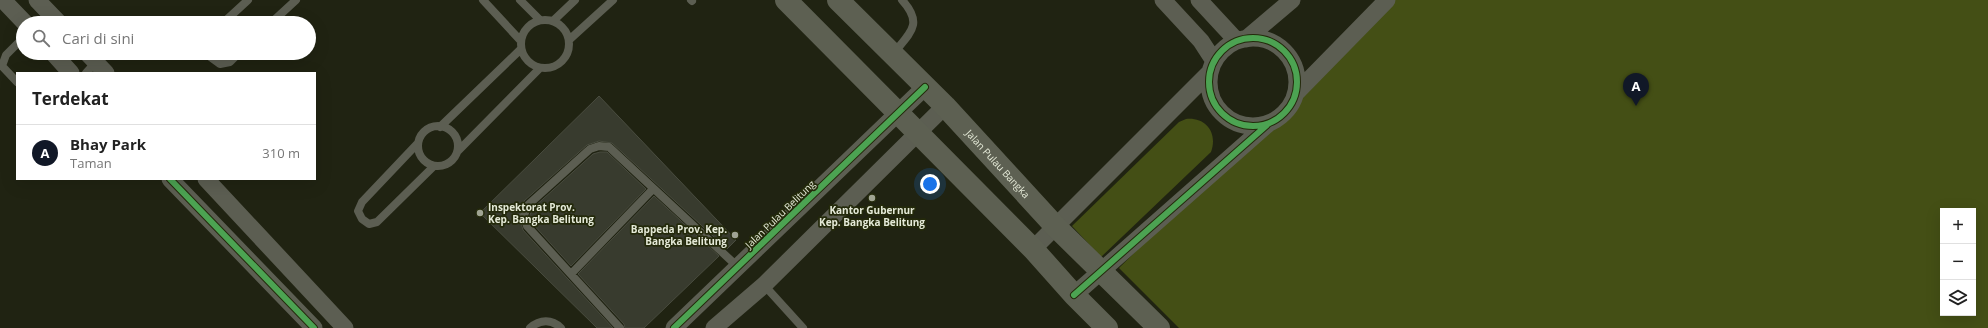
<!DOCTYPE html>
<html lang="id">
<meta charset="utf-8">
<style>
body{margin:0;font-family:"Open Sans",sans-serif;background:#f6f6f6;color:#222}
.controls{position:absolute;right:12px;bottom:12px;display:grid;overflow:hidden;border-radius:0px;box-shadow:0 4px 16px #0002}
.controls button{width:36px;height:36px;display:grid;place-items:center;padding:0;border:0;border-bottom:1px solid #e0e0e0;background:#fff;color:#222;font:20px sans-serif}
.you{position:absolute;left:930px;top:184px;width:14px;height:14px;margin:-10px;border:3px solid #fff;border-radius:50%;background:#1a73e8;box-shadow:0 0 0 6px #1a73e833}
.badge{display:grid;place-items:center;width:26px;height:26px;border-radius:50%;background:#111827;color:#fff;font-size:13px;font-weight:700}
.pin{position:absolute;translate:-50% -33px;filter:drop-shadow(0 1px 2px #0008)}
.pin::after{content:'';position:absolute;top:21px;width:14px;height:12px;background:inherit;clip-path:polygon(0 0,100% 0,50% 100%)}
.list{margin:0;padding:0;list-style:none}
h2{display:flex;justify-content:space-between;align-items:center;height:52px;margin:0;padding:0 16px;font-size:17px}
h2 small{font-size:13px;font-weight:400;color:#767676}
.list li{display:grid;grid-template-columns:26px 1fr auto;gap:12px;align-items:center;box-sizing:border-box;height:56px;padding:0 16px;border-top:1px solid #e0e0e0}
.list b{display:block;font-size:15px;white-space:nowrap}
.list p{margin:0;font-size:13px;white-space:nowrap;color:#767676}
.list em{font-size:13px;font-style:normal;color:#767676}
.icon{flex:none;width:22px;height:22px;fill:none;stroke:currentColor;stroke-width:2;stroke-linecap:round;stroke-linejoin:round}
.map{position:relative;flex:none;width:1988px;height:328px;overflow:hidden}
.search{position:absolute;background:#fff;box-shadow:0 4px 16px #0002;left:16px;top:16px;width:300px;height:44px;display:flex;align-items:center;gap:10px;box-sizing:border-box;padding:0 14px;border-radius:22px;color:#767676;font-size:15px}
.panel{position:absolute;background:#fff;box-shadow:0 4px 16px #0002;left:16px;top:72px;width:300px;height:108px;border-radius:0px}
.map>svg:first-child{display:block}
</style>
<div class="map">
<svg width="1988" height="328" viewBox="0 0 1988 328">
<rect width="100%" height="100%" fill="#202312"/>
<path fill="#444f15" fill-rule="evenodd" d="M1390,0H1988V328H1179L1119,268ZM1943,211H1973V313H1943Z
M1186,119C1206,117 1218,133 1211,152L1101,257L1072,226L1179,122Z"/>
<path fill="#383b2e" stroke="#494c3f" d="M599,96L736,240L727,249L612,143L599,141L587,145L524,201L519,216L523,230L613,328H597L480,213Z
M600,152H607L646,189L571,266L532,223L530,215L533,208L593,154Z
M654,196L719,256L644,328H625L624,324L578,274Z"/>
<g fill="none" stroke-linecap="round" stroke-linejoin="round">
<path stroke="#5c5e52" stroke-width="8" d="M483,0L520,40
M520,0L540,20
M691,0L692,1
M521 44a24 24 0 1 1 48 0a24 24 0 1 1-48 0Z
M553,21L575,0
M223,23L248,0
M271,23L296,0
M569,40L613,0
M208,53L209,56L220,64L230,62L239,53
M893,54C910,33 924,24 902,0
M86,73L96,62
M17,82L2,66L6,55L23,38
M418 146a20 20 0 1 1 40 0a20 20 0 1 1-40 0Z
M440,127L521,49
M418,143L362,202L358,211L362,219L369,224L377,222L434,166
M458,151L540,68
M571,274L653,189
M764,285L803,328
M530,328C540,319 552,319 561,328
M620,328L527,226L524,215L528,205L590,149L599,146L609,147L738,267"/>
<path stroke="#5c5e52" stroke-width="17" d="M3,0L25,23
M37,0L59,23
M1163,0L1201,41L1214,61
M1199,0L1237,41
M1209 82a44 44 0 1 1 88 0a44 44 0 1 1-88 0Z
M1246,39L1292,0
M53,53L71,73
M87,53L106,73
M1296,93L1387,0
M170,179L314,328
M206,179L345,328
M1033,249L1210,72
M1074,295L1268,124
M674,328L925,87
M714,328L764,285L945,106"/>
<g stroke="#5d6052" stroke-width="22">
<path d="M786,0L1033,249L1074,295L1107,328"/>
<path id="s1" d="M838,0L945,106L1056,227L1159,328"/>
</g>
<defs>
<path id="cycleway" d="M1209 82a44 44 0 1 1 88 0a44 44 0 1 1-88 0Z
M170,179L314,328
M1074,295L1267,125
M674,328L925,87"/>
</defs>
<use href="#cycleway" stroke="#242a0b" stroke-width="8"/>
<use href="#cycleway" stroke="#4ca352" stroke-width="6"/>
</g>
<g fill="#a0a493" stroke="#242a0b" stroke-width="1.5">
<circle cx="872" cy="198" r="4"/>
<circle cx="480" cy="213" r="4"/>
<circle cx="735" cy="235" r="4"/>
</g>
<g text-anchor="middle" stroke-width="3.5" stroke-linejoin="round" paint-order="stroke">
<g font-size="10" fill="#e5ead8" stroke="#242a0b">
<text dy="4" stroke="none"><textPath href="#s1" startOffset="229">Jalan Pulau Bangka</textPath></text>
<text transform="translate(780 214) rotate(-44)" y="4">Jalan Pulau Belitung</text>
</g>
<g font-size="10" font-weight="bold" fill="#e5ead8" stroke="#242a0b" text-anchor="start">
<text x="488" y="211">Inspektorat Prov.<tspan x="488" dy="12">Kep. Bangka Belitung</tspan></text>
<text x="872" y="214" text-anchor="middle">Kantor Gubernur<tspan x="872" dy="12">Kep. Bangka Belitung</tspan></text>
<text x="727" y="233" text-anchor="end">Bappeda Prov. Kep.<tspan x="727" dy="12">Bangka Belitung</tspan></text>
</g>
</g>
</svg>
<div class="controls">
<button>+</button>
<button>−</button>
<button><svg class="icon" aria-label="layers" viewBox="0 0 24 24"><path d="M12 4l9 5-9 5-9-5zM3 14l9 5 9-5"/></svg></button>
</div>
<div class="you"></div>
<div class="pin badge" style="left:1636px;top:106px">A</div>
<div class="search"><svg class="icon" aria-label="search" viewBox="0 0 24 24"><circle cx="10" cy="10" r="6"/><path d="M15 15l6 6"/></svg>Cari di sini</div>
<section class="panel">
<h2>Terdekat<small></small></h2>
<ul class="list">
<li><span class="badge">A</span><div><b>Bhay Park</b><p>Taman</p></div><em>310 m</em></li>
</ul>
</section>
</div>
